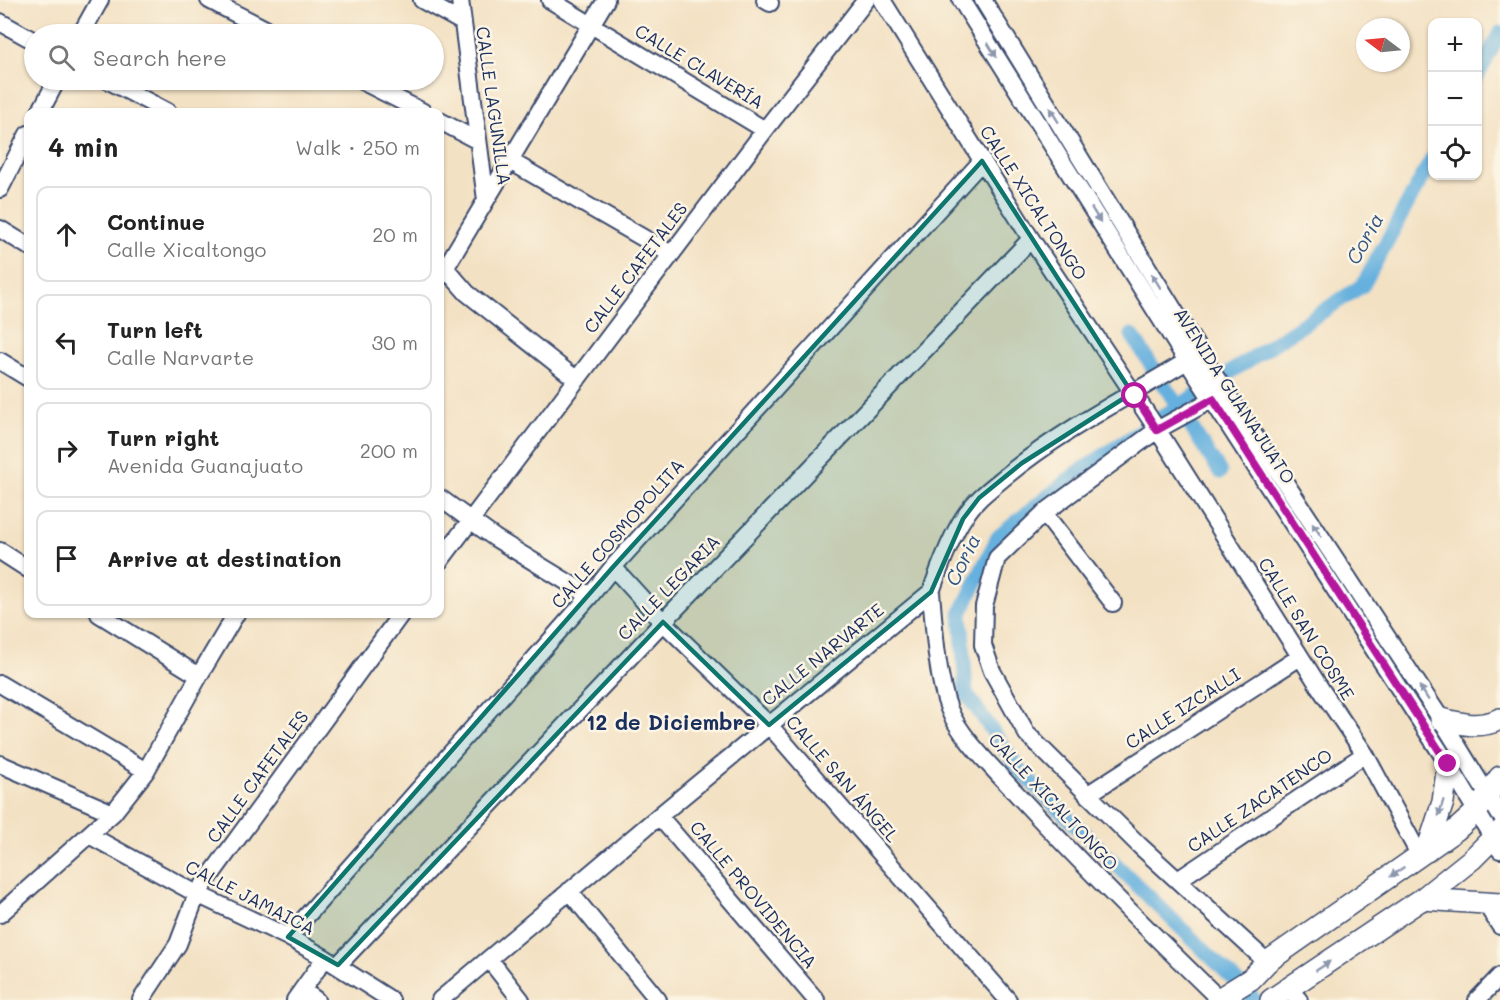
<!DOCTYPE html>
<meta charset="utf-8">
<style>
body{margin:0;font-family:Mali,sans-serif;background:#f2f2f2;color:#222}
.controls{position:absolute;right:18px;top:18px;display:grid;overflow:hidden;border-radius:12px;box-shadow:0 2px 4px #0004}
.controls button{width:54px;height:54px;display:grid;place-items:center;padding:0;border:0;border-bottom:2px solid #e0e0e0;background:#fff;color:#222;font:30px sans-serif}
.compass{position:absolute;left:1356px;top:18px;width:54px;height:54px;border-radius:50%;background:#fff;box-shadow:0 2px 4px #0004;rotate:286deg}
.stop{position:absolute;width:18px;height:18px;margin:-14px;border:4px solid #b5179e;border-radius:50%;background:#fff}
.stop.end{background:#b5179e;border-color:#fff;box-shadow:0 2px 6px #0008}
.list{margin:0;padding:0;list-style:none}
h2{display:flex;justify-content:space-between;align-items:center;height:78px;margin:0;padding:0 24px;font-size:26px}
h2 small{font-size:20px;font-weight:400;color:#767676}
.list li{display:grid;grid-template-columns:39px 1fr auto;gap:18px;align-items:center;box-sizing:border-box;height:96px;margin:0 12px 12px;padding:0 12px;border:2px solid #e0e0e0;border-radius:12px}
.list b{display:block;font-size:22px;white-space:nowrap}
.list p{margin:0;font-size:20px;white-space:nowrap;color:#767676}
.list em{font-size:20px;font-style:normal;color:#767676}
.icon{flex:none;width:33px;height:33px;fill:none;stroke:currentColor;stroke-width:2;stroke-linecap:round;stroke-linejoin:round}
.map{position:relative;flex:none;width:1500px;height:1000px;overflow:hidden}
.search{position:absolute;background:#fff;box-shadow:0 2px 4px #0004;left:24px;top:24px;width:420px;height:66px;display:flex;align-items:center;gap:15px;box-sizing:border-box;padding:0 21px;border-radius:33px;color:#767676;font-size:22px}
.panel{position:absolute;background:#fff;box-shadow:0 2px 4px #0004;left:24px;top:108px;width:420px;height:510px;border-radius:12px}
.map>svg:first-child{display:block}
</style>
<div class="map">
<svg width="1500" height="1000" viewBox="0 0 1500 1000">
<rect width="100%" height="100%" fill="#fcf5e5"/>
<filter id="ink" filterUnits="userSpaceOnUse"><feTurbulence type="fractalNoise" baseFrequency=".0167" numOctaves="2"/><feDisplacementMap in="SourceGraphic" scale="12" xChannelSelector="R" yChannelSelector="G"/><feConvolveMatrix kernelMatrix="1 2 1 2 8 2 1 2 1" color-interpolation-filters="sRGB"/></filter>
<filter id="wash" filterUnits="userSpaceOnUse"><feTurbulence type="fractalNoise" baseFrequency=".008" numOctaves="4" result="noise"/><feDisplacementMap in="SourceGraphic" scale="24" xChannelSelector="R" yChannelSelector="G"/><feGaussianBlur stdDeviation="1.35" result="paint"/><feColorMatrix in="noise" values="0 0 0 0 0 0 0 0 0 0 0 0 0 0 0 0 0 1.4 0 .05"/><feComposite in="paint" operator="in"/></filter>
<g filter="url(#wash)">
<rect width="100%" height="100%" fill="#f3e1c3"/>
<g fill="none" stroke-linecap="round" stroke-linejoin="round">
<path stroke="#65b0de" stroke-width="15" d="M1478,75L1500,33
M1132,335L1220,472
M1255,1000L1021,772L966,693L961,613L998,537L1077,473L1363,285L1432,159"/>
</g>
</g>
<g filter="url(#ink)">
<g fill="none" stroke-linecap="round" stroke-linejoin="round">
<defs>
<path id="minor" d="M209,0L275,34
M422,0L462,22
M460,0L486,200
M550,0L765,130
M765,0L770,3
M882,0L1031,239L1155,426L1322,691L1365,754L1420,856
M961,0L1187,361L1448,764L1500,850
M983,0L1209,367L1441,719L1500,815
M0,22L34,41
M81,34L100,0
M107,80L168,112
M360,80L423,112
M40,112L57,80
M440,121L478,141
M510,161L671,254
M0,189L28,134
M0,229L28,246
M440,262L467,293L577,380
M440,277L606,0
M0,361L28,378
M1213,399L1157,430L1044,513L997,558L984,606L983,645L992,671L1027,734L1140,846L1267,962
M440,498L495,538L590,596
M1044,513L1113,603
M0,551L28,569
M440,561L765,130L866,0
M613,567L663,622L769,725L1008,1000
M931,592C934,627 937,678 949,709C959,736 994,769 1014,791C1080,863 1149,931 1219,999
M99,614L199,676
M0,684L146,771
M0,764L113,813
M1087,795L1300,657
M659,816L816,1000
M89,835L197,894L288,937L325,958L391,1000
M1178,880L1365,754
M569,891L658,1000
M1486,904L1500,926
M0,914L113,813L146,771L199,676L236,614
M288,937L590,596L613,567L982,161
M489,959L521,1000
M338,965L663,622L1031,239
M1288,989L1299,1000
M302,990L316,1000
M141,1000L178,944L197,894L401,614
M295,1000L325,958
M440,1000L659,816L931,592C939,569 950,538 964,517C975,500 990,489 1006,476C1062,430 1126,398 1187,361
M1477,1000L1500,976"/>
<path id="major" d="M1441,719C1461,724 1480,729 1500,719
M1427,851L1443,802L1448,764
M1422,899L1500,904
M1217,1000L1251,979L1267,962L1456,830L1477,811L1500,777
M1271,1000L1422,899L1472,859L1500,831"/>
</defs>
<use href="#minor" stroke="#3b4a6d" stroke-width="20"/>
<use href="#major" stroke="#3b4a6d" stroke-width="24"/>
<use href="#minor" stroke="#fff" stroke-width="16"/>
<use href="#major" stroke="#fff" stroke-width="21"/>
</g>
<defs><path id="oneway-solid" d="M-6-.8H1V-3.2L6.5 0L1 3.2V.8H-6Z" transform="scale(1.5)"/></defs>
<g fill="#8d97ae">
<use href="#oneway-solid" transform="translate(992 50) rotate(58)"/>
<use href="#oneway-solid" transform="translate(1054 115) rotate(-122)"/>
<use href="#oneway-solid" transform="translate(1096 215) rotate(58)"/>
<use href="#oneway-solid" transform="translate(1156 281) rotate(-122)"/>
<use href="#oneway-solid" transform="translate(1317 530) rotate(-123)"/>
<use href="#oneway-solid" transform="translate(1424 693) rotate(-123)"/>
<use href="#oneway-solid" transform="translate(1441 808) rotate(107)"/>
<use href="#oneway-solid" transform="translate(1397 872) rotate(145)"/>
<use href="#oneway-solid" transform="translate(1323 966) rotate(-34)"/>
</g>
</g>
<g fill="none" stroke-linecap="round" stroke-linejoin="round" filter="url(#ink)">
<path stroke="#b5179e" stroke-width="8" d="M1135,396L1157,430L1213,399L1448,764"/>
</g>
<path fill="#0f766e" fill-opacity="0.2" stroke="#0f766e" stroke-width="4.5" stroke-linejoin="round" d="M982,161L1132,393L1022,463L979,498L963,519L931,592L769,725L663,622L338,965L288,937L613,567Z"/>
<g text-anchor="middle" stroke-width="5" stroke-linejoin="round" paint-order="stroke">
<g font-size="18" fill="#1b2f5e" stroke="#fcf5e5">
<text transform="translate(699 67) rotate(31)" y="6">CALLE CLAVERÍA</text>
<text transform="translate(493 106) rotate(82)" y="6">CALLE LAGUNILLA</text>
<text transform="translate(1033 203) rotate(57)" y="6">CALLE XICALTONGO</text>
<text transform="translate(636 268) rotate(-53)" y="6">CALLE CAFETALES</text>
<text transform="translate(1234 396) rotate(57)" y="6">AVENIDA GUANAJUATO</text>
<text transform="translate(618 534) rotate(-49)" y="6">CALLE COSMOPOLITA</text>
<text transform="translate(669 588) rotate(-46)" y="6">CALLE LEGARIA</text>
<text transform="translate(1306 629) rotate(58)" y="6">CALLE SAN COSME</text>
<text transform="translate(823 655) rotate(-39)" y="6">CALLE NARVARTE</text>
<text transform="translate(1183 709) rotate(-33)" y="6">CALLE IZCALLI</text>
<text transform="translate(258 777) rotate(-54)" y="6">CALLE CAFETALES</text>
<text transform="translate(842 779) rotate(49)" y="6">CALLE SAN ÁNGEL</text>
<text transform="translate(1260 801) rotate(-34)" y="6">CALLE ZACATENCO</text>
<text transform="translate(1053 802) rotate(47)" y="6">CALLE XICALTONGO</text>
<text transform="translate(753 895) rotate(50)" y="6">CALLE PROVIDENCIA</text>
<text transform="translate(250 898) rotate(27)" y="6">CALLE JAMAICA</text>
</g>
<g font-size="20" font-style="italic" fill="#315684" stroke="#fcf5e5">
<text transform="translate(1365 239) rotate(-61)" y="7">Coria</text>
<text transform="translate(963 560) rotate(-64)" y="7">Coria</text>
</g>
<g font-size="21" font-weight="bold" fill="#1b2f5e" stroke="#fcf5e5">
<text x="671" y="730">12 de Diciembre</text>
</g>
</g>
</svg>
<div class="controls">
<button>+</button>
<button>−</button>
<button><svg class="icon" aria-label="locate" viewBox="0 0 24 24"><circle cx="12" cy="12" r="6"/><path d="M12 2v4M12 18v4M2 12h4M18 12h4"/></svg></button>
</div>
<svg class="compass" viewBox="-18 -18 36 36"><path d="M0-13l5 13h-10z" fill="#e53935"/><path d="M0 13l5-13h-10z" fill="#767676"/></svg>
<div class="stop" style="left:1135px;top:396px"></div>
<div class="stop end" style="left:1448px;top:764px"></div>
<div class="search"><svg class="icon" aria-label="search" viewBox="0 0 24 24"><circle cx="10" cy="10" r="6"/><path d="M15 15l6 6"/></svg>Search here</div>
<section class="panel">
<h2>4 min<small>Walk · 250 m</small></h2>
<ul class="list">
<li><svg class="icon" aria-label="ahead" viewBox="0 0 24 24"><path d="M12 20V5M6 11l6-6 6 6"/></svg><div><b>Continue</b><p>Calle Xicaltongo</p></div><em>20 m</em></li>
<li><svg class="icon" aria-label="left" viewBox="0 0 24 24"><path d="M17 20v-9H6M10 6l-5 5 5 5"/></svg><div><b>Turn left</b><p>Calle Narvarte</p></div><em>30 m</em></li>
<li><svg class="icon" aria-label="right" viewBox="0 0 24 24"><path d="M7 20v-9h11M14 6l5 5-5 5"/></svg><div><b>Turn right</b><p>Avenida Guanajuato</p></div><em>200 m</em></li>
<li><svg class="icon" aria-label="arrive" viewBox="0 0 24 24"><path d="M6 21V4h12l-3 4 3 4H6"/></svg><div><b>Arrive at destination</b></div></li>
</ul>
</section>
</div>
